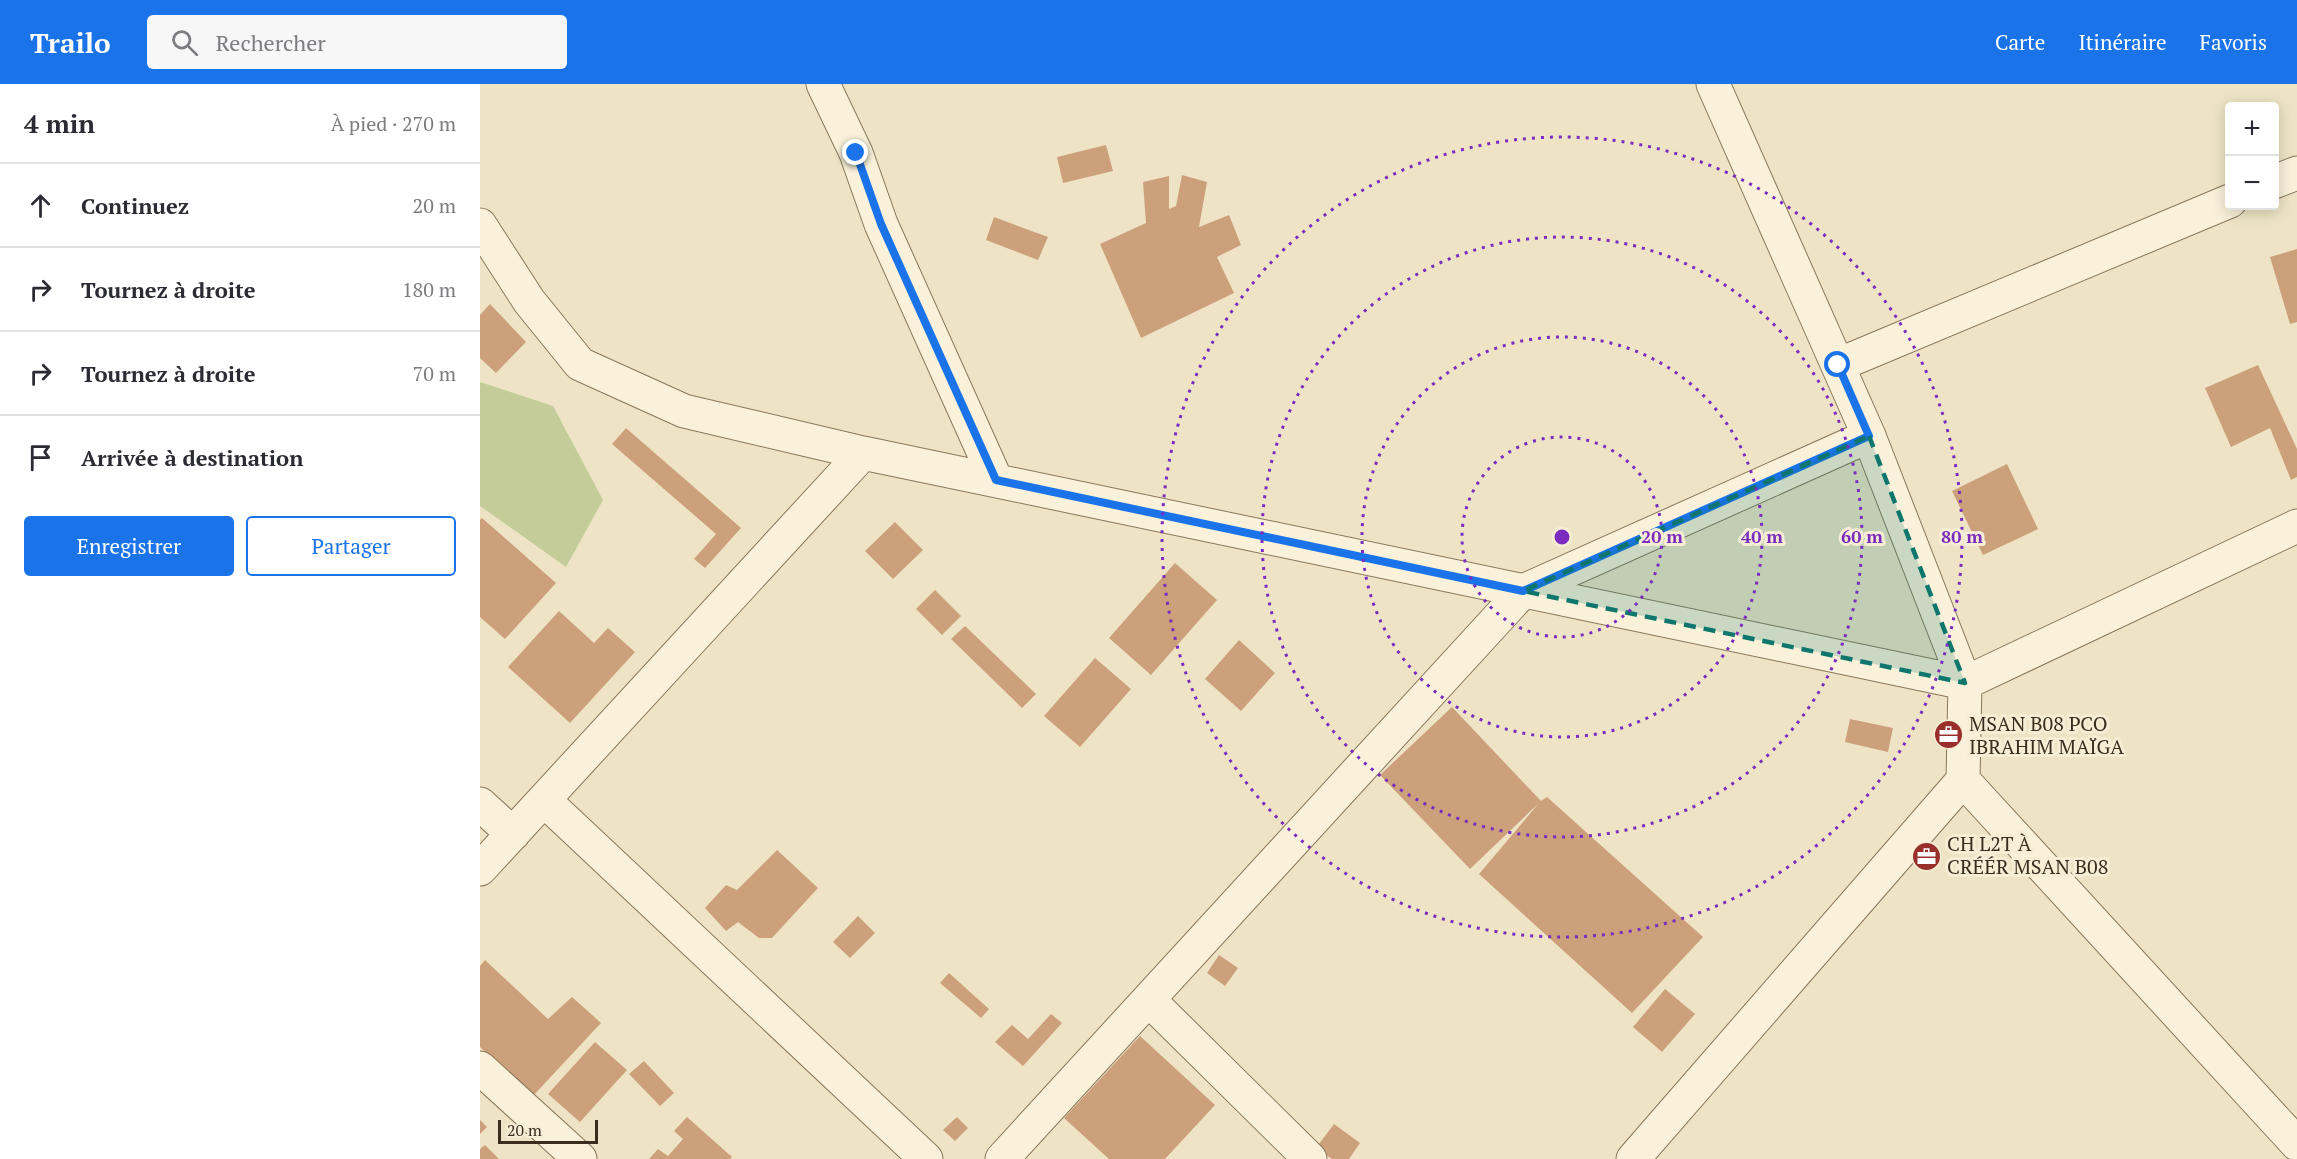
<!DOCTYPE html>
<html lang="fr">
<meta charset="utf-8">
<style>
body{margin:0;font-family:"PT Serif",serif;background:#f7f7f7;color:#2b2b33}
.controls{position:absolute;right:18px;top:18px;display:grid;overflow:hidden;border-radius:6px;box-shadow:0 3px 15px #0003}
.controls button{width:54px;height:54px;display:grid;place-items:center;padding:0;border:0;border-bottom:2px solid #e1e1e2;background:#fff;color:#2b2b33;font:30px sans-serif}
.scale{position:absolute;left:18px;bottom:15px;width:100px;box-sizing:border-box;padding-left:6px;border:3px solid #3a2d1f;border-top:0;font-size:16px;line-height:21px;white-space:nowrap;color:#3a2d1f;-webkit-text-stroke:4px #f6edd5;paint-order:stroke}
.stop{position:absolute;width:18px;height:18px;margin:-14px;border:4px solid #1a73e8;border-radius:50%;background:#fff}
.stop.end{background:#1a73e8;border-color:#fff;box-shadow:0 2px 6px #0008}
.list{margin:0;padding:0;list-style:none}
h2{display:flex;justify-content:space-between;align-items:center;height:78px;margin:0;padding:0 24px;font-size:26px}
h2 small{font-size:20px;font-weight:400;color:#7c7c81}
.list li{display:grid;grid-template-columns:39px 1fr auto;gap:18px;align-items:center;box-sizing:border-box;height:84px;padding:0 24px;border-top:2px solid #e1e1e2}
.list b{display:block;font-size:22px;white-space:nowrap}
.list em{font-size:20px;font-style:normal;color:#7c7c81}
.actions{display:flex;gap:12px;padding:18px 24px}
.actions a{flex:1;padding:14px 0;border:2px solid #1a73e8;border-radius:6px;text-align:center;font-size:21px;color:#1a73e8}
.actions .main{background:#1a73e8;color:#fff}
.icon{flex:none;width:33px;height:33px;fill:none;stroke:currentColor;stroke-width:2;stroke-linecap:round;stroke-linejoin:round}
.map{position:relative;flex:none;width:1817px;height:1075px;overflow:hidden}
header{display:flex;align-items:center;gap:36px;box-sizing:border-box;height:84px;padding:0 30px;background:#1a73e8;color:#fff}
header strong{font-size:28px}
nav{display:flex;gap:33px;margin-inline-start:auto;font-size:21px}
.search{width:420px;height:54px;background:#f7f7f7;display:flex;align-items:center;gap:15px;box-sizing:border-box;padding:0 21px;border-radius:6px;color:#7c7c81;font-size:22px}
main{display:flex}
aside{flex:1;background:#fff}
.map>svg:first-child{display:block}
</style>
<header>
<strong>Trailo</strong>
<div class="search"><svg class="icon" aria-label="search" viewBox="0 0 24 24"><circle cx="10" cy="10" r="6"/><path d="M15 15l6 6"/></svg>Rechercher</div>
<nav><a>Carte</a><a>Itinéraire</a><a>Favoris</a></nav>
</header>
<main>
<aside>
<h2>4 min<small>À pied · 270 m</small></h2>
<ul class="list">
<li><svg class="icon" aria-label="ahead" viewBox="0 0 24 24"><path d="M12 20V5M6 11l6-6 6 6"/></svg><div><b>Continuez</b></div><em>20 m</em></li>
<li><svg class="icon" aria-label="right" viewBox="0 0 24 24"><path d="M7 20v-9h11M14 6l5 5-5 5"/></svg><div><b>Tournez à droite</b></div><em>180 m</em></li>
<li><svg class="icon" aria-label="right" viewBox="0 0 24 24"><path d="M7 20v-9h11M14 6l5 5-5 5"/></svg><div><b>Tournez à droite</b></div><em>70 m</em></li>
<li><svg class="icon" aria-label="arrive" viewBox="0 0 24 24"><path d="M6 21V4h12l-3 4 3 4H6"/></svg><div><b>Arrivée à destination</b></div></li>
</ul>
<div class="actions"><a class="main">Enregistrer</a><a>Partager</a></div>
</aside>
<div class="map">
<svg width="1817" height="1075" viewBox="0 0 1817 1075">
<rect width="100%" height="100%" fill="#eee4c5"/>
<path fill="#c4cd99" d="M0,298L73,322L123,416L86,483L0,422Z"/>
<path fill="#cca07b" d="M626,61L633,87L583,99L577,73Z
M702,91L727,98L719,143L749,131L761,161L737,173L754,209L661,254L620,160L666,139L663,98L689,92V125L696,122Z
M514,133L568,153L558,176L506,156Z
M1817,165V238L1810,240L1790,173Z
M10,220L46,258L16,289L0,274V231Z
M1778,281L1817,365V393L1811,396L1790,344L1751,363L1725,304Z
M146,344L261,444L225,484L214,475L236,450L132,360Z
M1527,380L1558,445L1503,471L1472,407Z
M2,434L76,499L25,555L0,533V436Z
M415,438L443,466L413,495L385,467Z
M695,479L737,516L671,591L629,554Z
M455,506L481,532L462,551L436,525Z
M79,527L114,559L128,544L155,568L90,639L28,583Z
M485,542L556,610L542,624L471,555Z
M759,556L795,589L761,627L725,595Z
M615,574L651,605L600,663L564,632Z
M972,623L1061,717L1067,713L1223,853L1152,929L999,790L1059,719L990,785L900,691Z
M1370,635L1413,644L1408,668L1365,658Z
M297,766L338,804L292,854H279L258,838L246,847L225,824L246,801L257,806Z
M378,832L395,849L370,874L353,858Z
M739,871L758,884L745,902L727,889Z
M5,876L68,935L92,913L121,939L52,1013L0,963V882Z
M469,889L509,925L501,934L460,899Z
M1185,905L1215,930L1182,968L1153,943Z
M571,930L582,939L543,982L515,958L532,941L548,955Z
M660,952L735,1021L685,1075H629L584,1034Z
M115,958L147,986L100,1038L68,1010Z
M164,977L194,1009L180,1022L149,990Z
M207,1033L252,1073L250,1075H169L178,1065L188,1072L203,1055L194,1047Z
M477,1033L488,1044L475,1057L463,1046Z
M0,1036L7,1043L0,1050Z
M854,1040L880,1059L869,1075H852L836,1064Z
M5,1061L19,1075H0V1065Z"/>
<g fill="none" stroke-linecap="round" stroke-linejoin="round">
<defs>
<path id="street" d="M343,0L376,69L401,140L516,396
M1794,98L1817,89
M0,141L49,217L100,280L204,327L383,369L1485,599L1817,442
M1358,281L1750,117
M1483,696L1817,1060
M64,716L446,1075
M0,720L33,750
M0,785L383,369
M669,916L830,1075
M0,984L100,1075
M522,1075L1043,507L1389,352
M1153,1075L1483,696L1485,599L1389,352L1233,0"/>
</defs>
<use href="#street" stroke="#89765b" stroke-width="35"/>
<use href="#street" stroke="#f9f1d9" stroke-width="33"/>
</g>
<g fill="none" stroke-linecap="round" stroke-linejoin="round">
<path stroke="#1a73e8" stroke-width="8" d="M376,69L401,140L516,396L1043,507L1389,352L1358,281"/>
</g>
<path fill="#0f766e" fill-opacity="0.2" stroke="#0f766e" stroke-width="4.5" stroke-dasharray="12 8" stroke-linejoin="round" d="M1389,352L1485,599L1043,507Z"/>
<g fill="none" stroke="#7b2cbf" stroke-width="3" stroke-dasharray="3 6">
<circle cx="1082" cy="453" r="100"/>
<circle cx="1082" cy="453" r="200"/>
<circle cx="1082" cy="453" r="300"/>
<circle cx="1082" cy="453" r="400"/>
</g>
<defs>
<symbol id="office-disc" viewBox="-11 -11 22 22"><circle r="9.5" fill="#982f2b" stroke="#f6edd5"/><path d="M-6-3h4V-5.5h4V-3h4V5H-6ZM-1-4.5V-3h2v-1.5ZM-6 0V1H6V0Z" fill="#fff"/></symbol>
</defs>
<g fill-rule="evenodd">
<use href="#office-disc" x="1452" y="634" width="33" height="33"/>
<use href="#office-disc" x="1430" y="756" width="33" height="33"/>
</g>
<g text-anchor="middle" stroke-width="6" stroke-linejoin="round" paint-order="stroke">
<g font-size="20" fill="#3a2d1f" stroke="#f6edd5" text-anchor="start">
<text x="1489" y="647">MSAN B08 PCO<tspan x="1489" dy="23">IBRAHIM MAÏGA</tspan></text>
<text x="1467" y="767">CH L2T À<tspan x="1467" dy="23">CRÉÉR MSAN B08</tspan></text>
</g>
</g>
<circle cx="1082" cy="453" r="9" fill="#7b2cbf" stroke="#f6edd5" stroke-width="3"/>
<g font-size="18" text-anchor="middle" font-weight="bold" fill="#7b2cbf" stroke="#f6edd5" stroke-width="6" stroke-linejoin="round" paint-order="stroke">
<text x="1182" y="459">20 m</text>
<text x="1282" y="459">40 m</text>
<text x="1382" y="459">60 m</text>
<text x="1482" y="459">80 m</text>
</g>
</svg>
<div class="controls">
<button>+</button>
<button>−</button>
</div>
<div class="scale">20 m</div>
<div class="stop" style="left:1358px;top:281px"></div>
<div class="stop end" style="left:376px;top:69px"></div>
</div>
</main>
